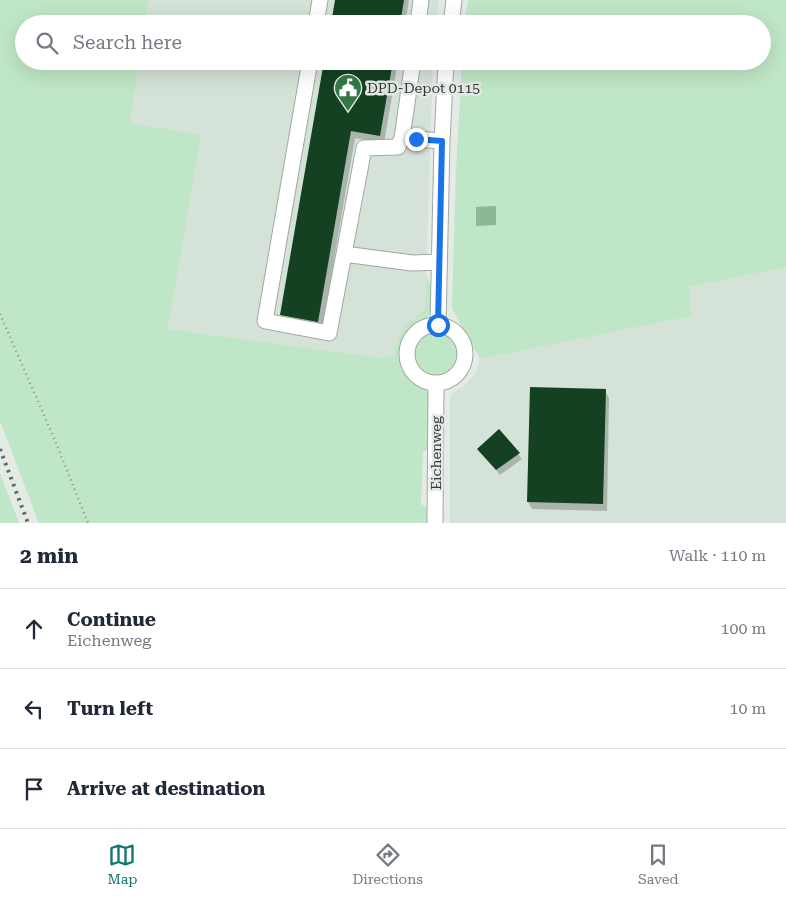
<!DOCTYPE html>
<meta charset="utf-8">
<style>
body{margin:0;font-family:"Roboto Serif",serif;background:#f2f2f3;color:#1f2937}
.stop{position:absolute;width:15px;height:15px;margin:-11px;border:4px solid #1a73e8;border-radius:50%;background:#fff}
.stop.end{background:#1a73e8;border-color:#fff;box-shadow:0 1px 5px #0008}
.list{margin:0;padding:0;list-style:none}
h2{display:flex;justify-content:space-between;align-items:center;height:65px;margin:0;padding:0 20px;font-size:21px}
h2 small{font-size:16px;font-weight:400;color:#747a83}
.list li{display:grid;grid-template-columns:32px 1fr auto;gap:15px;align-items:center;box-sizing:border-box;height:80px;padding:0 20px;border-top:1px solid #e0e1e3}
.list b{display:block;font-size:19px;white-space:nowrap}
.list p{margin:0;font-size:16px;white-space:nowrap;color:#747a83}
.list em{font-size:16px;font-style:normal;color:#747a83}
.icon{flex:none;width:28px;height:28px;fill:none;stroke:currentColor;stroke-width:2;stroke-linecap:round;stroke-linejoin:round}
.map{position:relative;flex:none;width:786px;height:523px;overflow:hidden}
.search{position:absolute;background:#fff;box-shadow:0 5px 20px #0002;left:15px;right:15px;top:15px;height:55px;display:flex;align-items:center;gap:12px;box-sizing:border-box;padding:0 18px;border-radius:28px;color:#747a83;font-size:19px}
.sheet{height:305px;background:#fff}
nav{display:flex;justify-content:space-around;align-items:center;box-sizing:border-box;height:70px;border-top:1px solid #e0e1e3;background:#fff;font-size:14px;color:#747a83}
nav a{display:grid;justify-items:center;gap:2px}
nav .on{color:#0f766e}
.map>svg:first-child{display:block}
</style>
<div class="map">
<svg width="786" height="523" viewBox="0 0 786 523">
<rect width="100%" height="100%" fill="#e4eae5"/>
<path fill="#d5e2d7" d="M149,0H439L436,24H145Z
M139,61H433L425,306L423,311L397,341L394,350L395,355L382,358L168,329L201,135L129,124Z
M786,267V523H450V400L452,393L463,387L470,380L477,370L480,359L690,316L689,287Z"/>
<path fill="#bfe6c6" d="M0,0H149L145,24H24V61H139L130,123L201,135L168,329L382,358L395,355L394,350L404,327L423,311L425,306L426,276C433,286 435,304 428,316C426,319 423,321 420,324C410,334 400,350 405,365C410,378 421,384 429,394L430,448L423,452L421,504L430,510V523H39L0,421Z
M468,0H786V267L689,287L691,316L480,359L452,308L456,170L462,61H762V24H464Z
M414 354a22 22 0 1 1 44 0a22 22 0 1 1-44 0Z
M0,473L19,523H0Z"/>
<path fill="#8ab993" d="M496,206V225L476,226V207Z"/>
<path fill="#0003" d="M336,0H409L405,24H332Z
M325,61H398L384,143L355,138L322,329L285,322L281,315Z
M605,391L609,398L607,511L532,509L528,502Z
M499,431L522,459L500,475L479,449Z"/>
<path fill="#144121" d="M335,0H404L400,24H331Z
M324,61H393L380,136L351,131L318,322L280,315Z
M530,387L606,389L603,504L527,502Z
M499,429L520,453L496,470L477,449Z"/>
<g fill="none" stroke-linecap="round" stroke-linejoin="round">
<defs>
<path id="minor" d="M316,24L320,0
M418,24L421,0
M451,24L454,0
M310,61L265,321L329,333L364,148L398,147L402,138L413,61
M402,138L442,141
M344,254L412,263L439,262
M438,325L442,141L446,61
M407 354a29 29 0 1 1 58 0a29 29 0 1 1-58 0Z
M435,523L436,383"/>
</defs>
<use href="#minor" stroke="#a2a8a3" stroke-width="17"/>
<path stroke="#8c908c" stroke-width="2.5" stroke-dasharray="1 4" stroke-linecap="butt" d="M0,314L54,438L88,523"/>
<use href="#minor" stroke="#fff" stroke-width="15"/>
<path stroke="#666a67" stroke-width="4" stroke-dasharray="2.5 5" stroke-linecap="butt" d="M0,449L28,523"/>
</g>
<g fill="none" stroke-linecap="round" stroke-linejoin="round">
<path stroke="#1a73e8" stroke-width="6" d="M416,139L442,141L438,325"/>
</g>
<defs>
<symbol id="civic-pin" viewBox="-11 -11 22 30"><path d="M0 17L-7.5 6A9.5 9.5 0 1 1 7.5 6Z" fill="#317945" stroke="#e4eae5"/><path d="M-.6-6.5H3V-4.5H.6V-3L4-1V1h2V6H-6V1h2V-1L-.6-3ZM-1.2 2.5V6h2.4V2.5Z" fill="#fff"/></symbol>
</defs>
<g fill-rule="evenodd">
<use href="#civic-pin" x="332" y="72" width="32" height="43"/>
</g>
<g text-anchor="middle" stroke-width="5" stroke-linejoin="round" paint-order="stroke">
<g font-size="14" fill="#363936" stroke="#e4eae5" text-anchor="start">
<text x="367" y="93">DPD-Depot 0115</text>
</g>
<g font-size="14" fill="#363936" stroke="#e4eae5">
<text transform="translate(436 453) rotate(-90)" y="5">Eichenweg</text>
</g>
</g>
</svg>
<div class="stop" style="left:438px;top:325px"></div>
<div class="stop end" style="left:416px;top:139px"></div>
<div class="search"><svg class="icon" aria-label="search" viewBox="0 0 24 24"><circle cx="10" cy="10" r="6"/><path d="M15 15l6 6"/></svg>Search here</div>
</div>
<section class="sheet">
<h2>2 min<small>Walk · 110 m</small></h2>
<ul class="list">
<li><svg class="icon" aria-label="ahead" viewBox="0 0 24 24"><path d="M12 20V5M6 11l6-6 6 6"/></svg><div><b>Continue</b><p>Eichenweg</p></div><em>100 m</em></li>
<li><svg class="icon" aria-label="left" viewBox="0 0 24 24"><path d="M17 20v-9H6M10 6l-5 5 5 5"/></svg><div><b>Turn left</b></div><em>10 m</em></li>
<li><svg class="icon" aria-label="arrive" viewBox="0 0 24 24"><path d="M6 21V4h12l-3 4 3 4H6"/></svg><div><b>Arrive at destination</b></div></li>
</ul>
</section>
<nav>
<a class="on"><svg class="icon" aria-label="map" viewBox="0 0 24 24"><path d="M3 6l6-2 6 2 6-2v14l-6 2-6-2-6 2zM9 4v14M15 6v14"/></svg>Map</a>
<a><svg class="icon" aria-label="directions" viewBox="0 0 24 24"><path d="M12 3l9 9-9 9-9-9zM9 14v-3h6M13 9l2 2-2 2"/></svg>Directions</a>
<a><svg class="icon" aria-label="saved" viewBox="0 0 24 24"><path d="M7 4h10v16l-5-4-5 4z"/></svg>Saved</a>
</nav>
